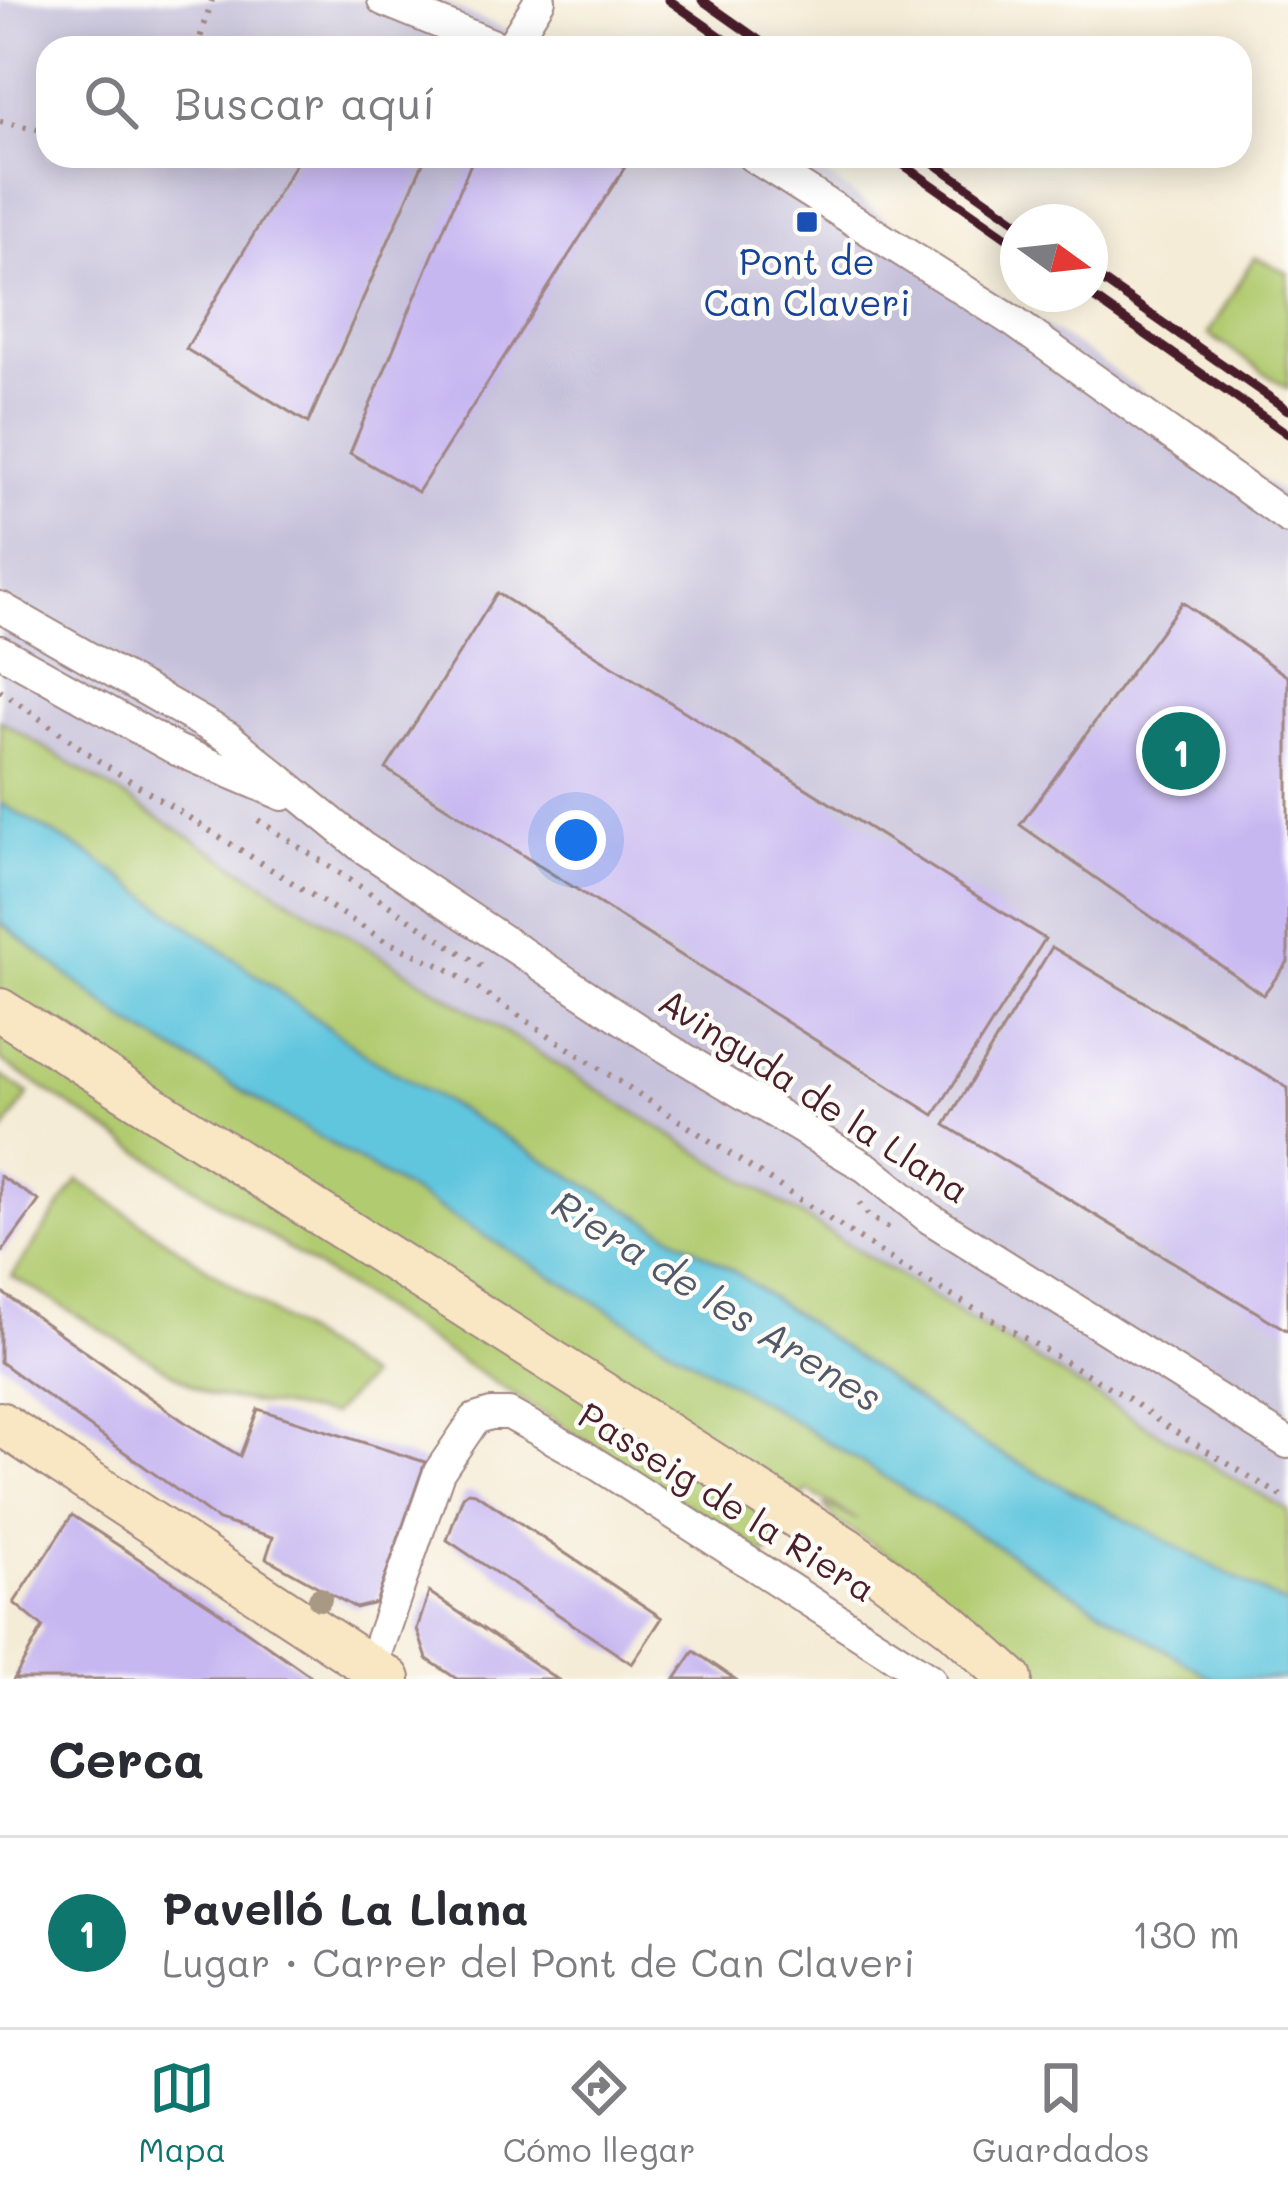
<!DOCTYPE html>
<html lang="es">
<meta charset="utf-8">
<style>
body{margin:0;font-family:Mali,sans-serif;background:#f7f7f7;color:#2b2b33}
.compass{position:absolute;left:1000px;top:204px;width:108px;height:108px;border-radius:50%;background:#fff;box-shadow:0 6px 30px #0003;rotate:105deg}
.you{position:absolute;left:576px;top:840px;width:42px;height:42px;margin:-30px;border:9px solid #fff;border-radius:50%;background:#1a73e8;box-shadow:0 0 0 18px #1a73e833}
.badge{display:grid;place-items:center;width:78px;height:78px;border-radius:50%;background:#0f766e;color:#fff;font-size:39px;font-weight:700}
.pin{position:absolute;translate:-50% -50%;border:6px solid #fff;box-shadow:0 3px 12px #0006}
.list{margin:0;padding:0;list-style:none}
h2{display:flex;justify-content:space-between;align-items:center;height:156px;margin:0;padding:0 48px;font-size:51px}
h2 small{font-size:39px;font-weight:400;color:#7c7c81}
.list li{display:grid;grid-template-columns:78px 1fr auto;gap:36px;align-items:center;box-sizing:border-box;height:192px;padding:0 48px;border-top:3px solid #e1e1e2}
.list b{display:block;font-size:45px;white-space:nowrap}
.list p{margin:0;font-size:39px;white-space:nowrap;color:#7c7c81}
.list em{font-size:39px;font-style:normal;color:#7c7c81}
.icon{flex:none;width:66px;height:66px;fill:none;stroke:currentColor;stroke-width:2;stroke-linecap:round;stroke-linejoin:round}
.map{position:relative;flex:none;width:1288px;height:1679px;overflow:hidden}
.search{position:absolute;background:#fff;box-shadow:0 6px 30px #0003;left:36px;right:36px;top:36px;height:132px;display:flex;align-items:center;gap:30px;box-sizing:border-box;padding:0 42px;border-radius:36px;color:#7c7c81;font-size:45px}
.sheet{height:348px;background:#fff}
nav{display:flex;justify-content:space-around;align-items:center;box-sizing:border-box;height:168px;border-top:3px solid #e1e1e2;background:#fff;font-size:33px;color:#7c7c81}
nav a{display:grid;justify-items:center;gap:6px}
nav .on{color:#0f766e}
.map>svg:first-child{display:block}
</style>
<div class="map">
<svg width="1288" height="1679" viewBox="0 0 1288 1679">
<rect width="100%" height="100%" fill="#fdfcf7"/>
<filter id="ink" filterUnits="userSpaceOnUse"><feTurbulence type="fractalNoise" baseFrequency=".00833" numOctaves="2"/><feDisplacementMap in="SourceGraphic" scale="24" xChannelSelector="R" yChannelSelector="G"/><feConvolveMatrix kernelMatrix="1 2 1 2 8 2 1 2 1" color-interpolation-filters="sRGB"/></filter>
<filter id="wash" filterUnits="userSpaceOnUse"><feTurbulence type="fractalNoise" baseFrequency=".004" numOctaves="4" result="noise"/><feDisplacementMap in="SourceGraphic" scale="48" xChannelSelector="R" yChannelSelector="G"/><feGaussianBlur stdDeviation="2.7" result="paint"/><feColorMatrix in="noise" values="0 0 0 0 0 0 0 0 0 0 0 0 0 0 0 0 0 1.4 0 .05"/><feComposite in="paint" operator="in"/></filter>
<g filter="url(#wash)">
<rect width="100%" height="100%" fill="#f5ecd7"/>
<path fill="#c5c0da" d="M0,0H438L545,48H48V156H796L811,163L920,245L1097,359L1288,498V1511L962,1315L0,720Z"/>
<path fill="#b1cb70" stroke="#7e754e" stroke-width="3" d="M1255,257L1288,273V389L1208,334Z
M0,720L962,1315L1288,1511V1606L970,1437L735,1272L369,1057L92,856L0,803Z
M0,922L127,1022L776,1410L1213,1679H1124L1110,1671L1120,1679H1036L927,1581L836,1521L823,1504L858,1520L807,1490L766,1555L437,1346L0,1060Z
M0,1075L29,1094L0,1137Z
M78,1180L368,1378L331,1415L209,1395L12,1276Z"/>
<path fill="#60c6de" stroke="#557284" stroke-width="3" d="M0,803L92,856L369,1057L735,1272L970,1437L1288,1606V1679H1213L776,1410L127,1022L0,922Z"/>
<g id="blocks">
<path fill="#c7b7f1" d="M300,156H426L308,423L186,349Z
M474,156H595L625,167L418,492L350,453Z
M497,593L1045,939L934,1115L386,769Z
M1182,602L1288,677V962L1263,995L1020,825Z
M1052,947L1288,1088V1331L945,1125Z
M0,1176L39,1201L0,1255Z
M0,1291L186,1423L240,1456L258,1409L425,1462L376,1603L356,1608L266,1558L273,1537L218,1520L0,1362Z
M468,1492L475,1493L662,1618L632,1664L447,1540L463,1496Z
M72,1515L214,1608L315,1679H14L43,1627L14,1603Z
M429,1592L557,1679H457L427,1659L417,1629Z
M694,1651L735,1679H675Z"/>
</g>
</g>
<g filter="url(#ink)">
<use href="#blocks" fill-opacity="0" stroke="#a08681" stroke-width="3"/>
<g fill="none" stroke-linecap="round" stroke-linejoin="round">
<defs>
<path id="street" d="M383,0L501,48
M510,48L540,0
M752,156L1014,322L1288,518
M0,607L228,737L362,847L662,1045L867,1168L929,1218L1288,1443
M0,651L177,750L283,795
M367,1679L439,1472L475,1419L491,1414H509L581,1454L930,1679"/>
<path id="secondary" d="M0,1010L847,1549L951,1625L1011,1679
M0,1423L389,1679"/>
</defs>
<use href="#street" stroke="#a08681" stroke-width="34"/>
<use href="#secondary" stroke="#a08681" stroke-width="46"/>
<path stroke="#a08681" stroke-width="6" stroke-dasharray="3 9" stroke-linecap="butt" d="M197,48L212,0
M0,122L48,131
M0,690L99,761L385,941L446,968L909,1271L1128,1398L1161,1423L1288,1500
M258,820L483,967
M859,1203L869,1216L890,1229"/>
<use href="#street" stroke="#fff" stroke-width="30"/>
<use href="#secondary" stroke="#f9e7c3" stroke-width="42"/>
<path stroke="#4a1f2b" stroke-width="9" d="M669,0L737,48
M702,0L770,48
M891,156L1018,245
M924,156L1018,222
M1090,272L1288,410
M1088,294L1288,434"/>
</g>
<circle fill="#a89884" cx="320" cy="1599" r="12"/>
</g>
<rect fill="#1a4fb4" stroke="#fdfcf7" stroke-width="4.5" x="795" y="210" width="24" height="24" rx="6"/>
<g text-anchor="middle" stroke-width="9" stroke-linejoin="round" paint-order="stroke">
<g font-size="36" fill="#164399" stroke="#fdfcf7">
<text x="807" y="275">Pont de<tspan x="807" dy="41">Can Claveri</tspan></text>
</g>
<g font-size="36" fill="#4a1f2b" stroke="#fdfcf7">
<text transform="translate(814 1096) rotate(33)" y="13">Avinguda de la Llana</text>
<text transform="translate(727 1502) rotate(32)" y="13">Passeig de la Riera</text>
</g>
<g font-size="39" font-style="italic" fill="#52596a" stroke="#fdfcf7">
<text transform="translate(717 1301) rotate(32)" y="14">Riera de les Arenes</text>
</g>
</g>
</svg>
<svg class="compass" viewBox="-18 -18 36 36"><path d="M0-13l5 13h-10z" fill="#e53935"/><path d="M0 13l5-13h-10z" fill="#7c7c81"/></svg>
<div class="you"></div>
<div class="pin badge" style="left:1181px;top:751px">1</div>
<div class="search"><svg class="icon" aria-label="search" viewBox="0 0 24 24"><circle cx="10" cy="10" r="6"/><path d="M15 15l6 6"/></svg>Buscar aquí</div>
</div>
<section class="sheet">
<h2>Cerca<small></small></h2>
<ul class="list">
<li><span class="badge">1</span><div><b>Pavelló La Llana</b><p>Lugar · Carrer del Pont de Can Claveri</p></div><em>130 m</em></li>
</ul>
</section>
<nav>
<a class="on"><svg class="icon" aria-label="map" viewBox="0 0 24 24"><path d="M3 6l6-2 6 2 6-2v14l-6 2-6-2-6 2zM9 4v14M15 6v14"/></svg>Mapa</a>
<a><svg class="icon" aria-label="directions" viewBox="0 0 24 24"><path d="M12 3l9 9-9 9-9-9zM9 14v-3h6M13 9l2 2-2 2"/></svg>Cómo llegar</a>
<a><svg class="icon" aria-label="saved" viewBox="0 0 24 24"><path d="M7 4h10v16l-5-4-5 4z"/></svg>Guardados</a>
</nav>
